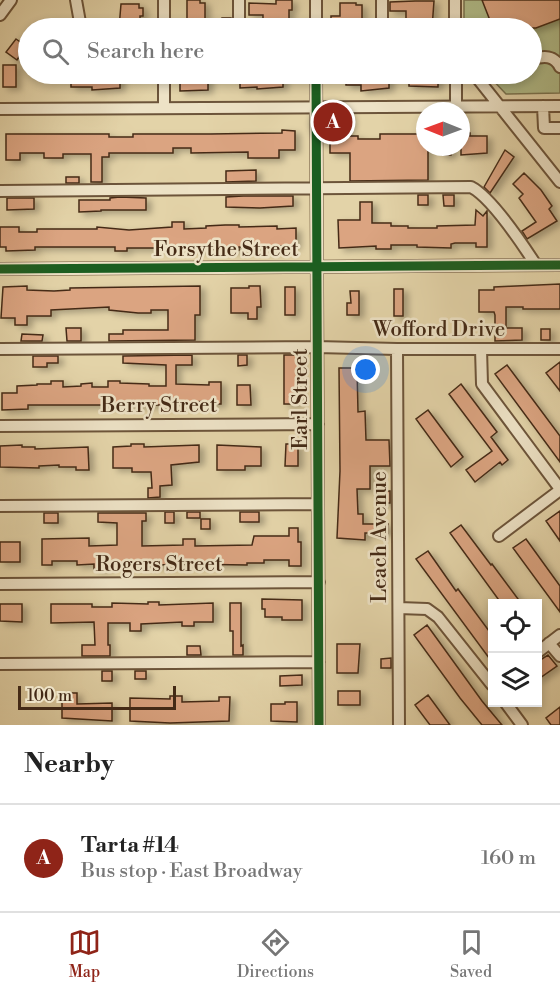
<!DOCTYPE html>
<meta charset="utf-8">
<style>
body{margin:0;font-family:"Libre Bodoni",serif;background:#f6f6f6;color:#222}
.controls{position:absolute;right:18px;bottom:18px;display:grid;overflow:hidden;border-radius:0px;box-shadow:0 3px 9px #0003}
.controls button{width:54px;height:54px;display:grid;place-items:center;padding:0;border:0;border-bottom:2px solid #e0e0e0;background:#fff;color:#222;font:30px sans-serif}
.compass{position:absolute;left:416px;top:102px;width:54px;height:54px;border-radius:50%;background:#fff;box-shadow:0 3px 9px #0003;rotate:271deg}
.scale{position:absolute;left:18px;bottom:15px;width:158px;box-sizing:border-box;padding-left:6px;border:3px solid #442a16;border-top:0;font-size:16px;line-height:21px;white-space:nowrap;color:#442a16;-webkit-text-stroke:4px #ede2c6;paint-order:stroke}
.you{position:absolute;left:366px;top:370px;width:21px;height:21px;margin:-15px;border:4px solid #fff;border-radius:50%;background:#1a73e8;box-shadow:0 0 0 9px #1a73e833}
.badge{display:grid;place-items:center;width:39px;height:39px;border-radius:50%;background:#8f2418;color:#fff;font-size:20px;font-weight:700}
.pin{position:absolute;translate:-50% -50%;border:3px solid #fff;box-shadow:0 2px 6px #0006}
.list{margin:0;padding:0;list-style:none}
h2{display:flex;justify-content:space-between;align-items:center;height:78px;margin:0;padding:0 24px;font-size:26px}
h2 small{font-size:20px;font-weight:400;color:#767676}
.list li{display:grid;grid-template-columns:39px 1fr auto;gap:18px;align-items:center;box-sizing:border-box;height:108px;padding:0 24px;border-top:2px solid #e0e0e0}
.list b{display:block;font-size:22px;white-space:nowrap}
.list p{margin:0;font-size:20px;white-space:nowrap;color:#767676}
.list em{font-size:20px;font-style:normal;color:#767676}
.icon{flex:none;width:33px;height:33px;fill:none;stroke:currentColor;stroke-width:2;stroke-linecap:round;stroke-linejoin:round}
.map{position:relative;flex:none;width:560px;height:725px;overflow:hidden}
.search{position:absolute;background:#fff;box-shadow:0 3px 9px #0003;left:18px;right:18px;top:18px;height:66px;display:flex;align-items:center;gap:15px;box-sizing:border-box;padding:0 21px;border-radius:33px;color:#767676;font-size:22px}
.sheet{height:186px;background:#fff}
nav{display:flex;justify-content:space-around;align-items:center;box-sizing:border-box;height:84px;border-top:2px solid #e0e0e0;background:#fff;font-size:16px;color:#767676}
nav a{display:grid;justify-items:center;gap:3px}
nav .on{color:#8f2418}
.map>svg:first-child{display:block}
</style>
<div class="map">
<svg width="560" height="725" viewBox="0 0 560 725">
<defs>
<filter id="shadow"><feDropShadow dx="5" dy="3" stdDeviation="3" flood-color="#0004"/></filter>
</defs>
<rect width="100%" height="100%" fill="#e3d3a8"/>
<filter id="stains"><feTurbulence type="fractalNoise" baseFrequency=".00333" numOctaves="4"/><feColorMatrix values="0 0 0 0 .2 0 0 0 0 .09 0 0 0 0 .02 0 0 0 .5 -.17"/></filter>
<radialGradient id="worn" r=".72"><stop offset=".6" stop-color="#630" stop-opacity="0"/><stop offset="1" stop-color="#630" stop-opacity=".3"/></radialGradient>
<path fill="#b1bd8a" stroke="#7a7450" stroke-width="1.5" d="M464,0H560V93L506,94L487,74H532V28H464Z"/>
<path fill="#dba481" stroke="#442a16" stroke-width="1.5" filter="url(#shadow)" d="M187,0H200V3H205V28H187Z
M276,0H292V10H289V28H270V24H263V15H249V3L276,4Z
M482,0H560V19L536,28H493Z
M415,1H434L432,28H406V11H390V2Z
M340,3H356V5H362V28H331V16H340Z
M121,4H139V8H143V16H140V28H119Z
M222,18H231L232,28H222Z
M16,39L26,46L17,60L6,52Z
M3,65H16V87H3Z
M92,74H120V88L92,90V87H71V75Z
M180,74H208V90L180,91Z
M240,74H283V87L257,89V87L240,88Z
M346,74H389V88L361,91V85H346Z
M409,74H438V87L409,86Z
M330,125H342V136H358V139H380V134H425V147H428V180L350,181V153H330Z
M282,130L295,131V150H279V158H248V152L191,153V148H173V153H109V157H102V182H91V154H63V158H44V153H20V160H6V134H109V137H133V134H210L282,133Z
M461,133H470V136H487V153L461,155Z
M441,147H451V155H442Z
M505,150L514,157L490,193L484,187Z
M256,170V181L226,182V171Z
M524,173L541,190L552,206L549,209L557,221L527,239L522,231L536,222L519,198L523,194L513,184Z
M66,177H79V183H66Z
M418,195H428V205H418Z
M443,195H454V206H444Z
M243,196H293V206L260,208L226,207V197Z
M120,197L146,198V210H101V211L79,212V200H110V198Z
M7,198H34V209L7,210Z
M360,202H372V223H391V226H408V228H437V226L475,225L476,210L483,216L487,211V247H476V243H455L451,244V248L417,247V245H391V249H376V246L339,248L338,220H360Z
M172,222H184V229L206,228V226L225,225H239V227L277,226V229L296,228V246H277V250H264V247H239V250L151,248H127V251H115V247H35V250L6,251V247H0V227H19V232H37V229H97V227L129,230L172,227Z
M560,284V309H523V307H506V328H522V340L495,341V315L494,312H479V290H494V287Z
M27,286V290L54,291L70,290V288L200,286V315H195V340L109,341V334H123V330H168V310H151V313H138L109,310V307L51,310V316H27V325H15V318H1L3,287Z
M249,286H260L261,307H257V319H248V313H231V288H249Z
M285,287H295V315H285Z
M394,289H403V316H394Z
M350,291H359V315H347V303H351Z
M66,328H81V341H67Z
M541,329H550V340H541Z
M22,334L43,335L42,341H21Z
M192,355V365H176V384L209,385V382H221V404H209V401L193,402V404L178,405H28V409L2,410V393H17V386L37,385V384H51V381H63V387L81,386V384L92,383V387H108V381H120V383L149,384V386H166V365L123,363V356Z
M238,355H247V365L238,366Z
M284,355H298V404H284Z
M33,356H58V363H47V367H33Z
M560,362V391L546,373Z
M507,365L560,436V462L495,374Z
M339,368H357L358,412L365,411L366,440H389L390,466H370V489H357L358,514H363V524H388V533H365V540L337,538L340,471Z
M461,384L497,432L491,437L508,460L502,465L500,462L475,482L466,470L492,451L449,394Z
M237,385H250L251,405H237Z
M428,410L463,457L451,467L416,419Z
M131,444H144V447L199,445V462L171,465L172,485L160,486V497L148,498V488H152L151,472H132V468H113V447L131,446Z
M286,444H298V466H285Z
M22,445V447H35V449L88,447L89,470H76V467H59V465L39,466V468L0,467V446Z
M217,445L261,447V466H245V470H217Z
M378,491H390V503H379Z
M560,511V541L546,521Z
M165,512H174V523H165Z
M187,512H200V518H187Z
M240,512H259V522H240Z
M44,513H58V523H44Z
M98,513H146V521H142V546L183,545V539H195V546L252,545L254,536H289V528H298V542H301V566H289V560H264V563H247V565L183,564L132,566V563L106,564V569H94V564L77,565V561H52V565H42V539L89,538V546L117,545V523L98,522Z
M201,519H210V529H201Z
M461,525L491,565L492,564L521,603H501L450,533Z
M526,539L560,586V612L513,548Z
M0,542H20V562H0Z
M428,551L456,591L458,589L492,635V662L416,559Z
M262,599L302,600V620H282V617H265V609H262Z
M148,602H159V605L213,603V622H194V626H182V622L141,624V631H130V623H108V645H110V656H82V645H95L94,622L51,623V604H92V607H112V603L148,604Z
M230,603H241V646L243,645V655H233V631H230Z
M0,604H22V622L0,621Z
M427,625L482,701L502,725H482L460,698L414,635Z
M337,644H360L358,673H337Z
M187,646H200L201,655H187Z
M548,655L557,666L537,680V662Z
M391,658V668H381V659Z
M102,671H112V681H102Z
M135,671H146V679H135Z
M302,675V685L280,686V676Z
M338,691H360V705H338Z
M62,693H77V704L112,703V721L62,718Z
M428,695L450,725H430L415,705Z
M170,696H182V702L219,701V697H230L229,721L170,723L130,721V698L170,699Z
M285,702H297V722L271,721V704H285Z
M560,707V725H551L546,718Z"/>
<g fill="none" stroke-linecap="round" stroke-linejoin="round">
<defs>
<path id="minor" d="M76,0L81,28
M164,0V28
M316,0V28
M382,0V28
M455,0V28
M0,15L11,0
M239,28V0
M532,59C544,56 554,55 560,67
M164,74V108
M316,74L319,725
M474,74L560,182
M543,106L544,128H560
M456,107V74
M0,109L560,106
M0,191L471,187C491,197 523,245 536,265
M0,269L560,265
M0,349L317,347L397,349H560
M397,349L399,725
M481,349L482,384L560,489
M0,426L318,424
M0,506L318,504
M499,536L560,490
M0,584L319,582
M399,608L427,609L438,617L492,685
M549,643L560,656
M538,652L560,635
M0,664L319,662
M505,702L522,725"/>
</defs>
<use href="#minor" stroke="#6c543a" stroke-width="14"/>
<use href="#minor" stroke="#ede2c6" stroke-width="10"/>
<defs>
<path id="cycleway" d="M316,74L319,725
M0,269L560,265"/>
</defs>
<use href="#cycleway" stroke="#ede2c6" stroke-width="13"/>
<use href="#cycleway" stroke="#1b5e20" stroke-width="9"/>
</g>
<g text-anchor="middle" stroke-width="5" stroke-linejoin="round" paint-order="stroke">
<g font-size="21" fill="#442a16" stroke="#ede2c6">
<text x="226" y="256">Forsythe Street</text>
<text x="439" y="336">Wofford Drive</text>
<text transform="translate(300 399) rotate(-90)" y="7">Earl Street</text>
<text x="159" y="412">Berry Street</text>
<text transform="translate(379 537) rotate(-90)" y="7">Leach Avenue</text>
<text x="159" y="571">Rogers Street</text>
</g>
</g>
<rect width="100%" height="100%" filter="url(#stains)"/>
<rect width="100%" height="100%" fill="url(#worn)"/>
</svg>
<div class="controls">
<button><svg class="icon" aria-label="locate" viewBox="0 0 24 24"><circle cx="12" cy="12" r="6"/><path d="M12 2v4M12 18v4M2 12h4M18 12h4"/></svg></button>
<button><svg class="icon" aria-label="layers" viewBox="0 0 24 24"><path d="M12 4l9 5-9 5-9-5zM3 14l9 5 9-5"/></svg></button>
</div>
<svg class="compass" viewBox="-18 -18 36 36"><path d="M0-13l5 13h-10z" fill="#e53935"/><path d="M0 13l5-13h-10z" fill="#767676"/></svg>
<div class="scale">100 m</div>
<div class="you"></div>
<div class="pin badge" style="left:333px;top:122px">A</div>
<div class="search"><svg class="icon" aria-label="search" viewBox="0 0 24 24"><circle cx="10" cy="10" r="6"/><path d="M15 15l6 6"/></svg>Search here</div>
</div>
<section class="sheet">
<h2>Nearby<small></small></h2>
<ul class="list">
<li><span class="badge">A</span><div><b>Tarta #14</b><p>Bus stop · East Broadway</p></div><em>160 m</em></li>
</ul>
</section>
<nav>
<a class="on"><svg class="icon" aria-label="map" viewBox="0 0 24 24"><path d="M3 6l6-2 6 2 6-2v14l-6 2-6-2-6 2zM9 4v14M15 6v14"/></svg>Map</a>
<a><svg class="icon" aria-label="directions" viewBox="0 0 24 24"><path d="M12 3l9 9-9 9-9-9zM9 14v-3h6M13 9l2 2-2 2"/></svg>Directions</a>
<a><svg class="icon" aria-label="saved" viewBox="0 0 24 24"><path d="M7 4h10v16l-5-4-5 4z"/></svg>Saved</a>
</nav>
